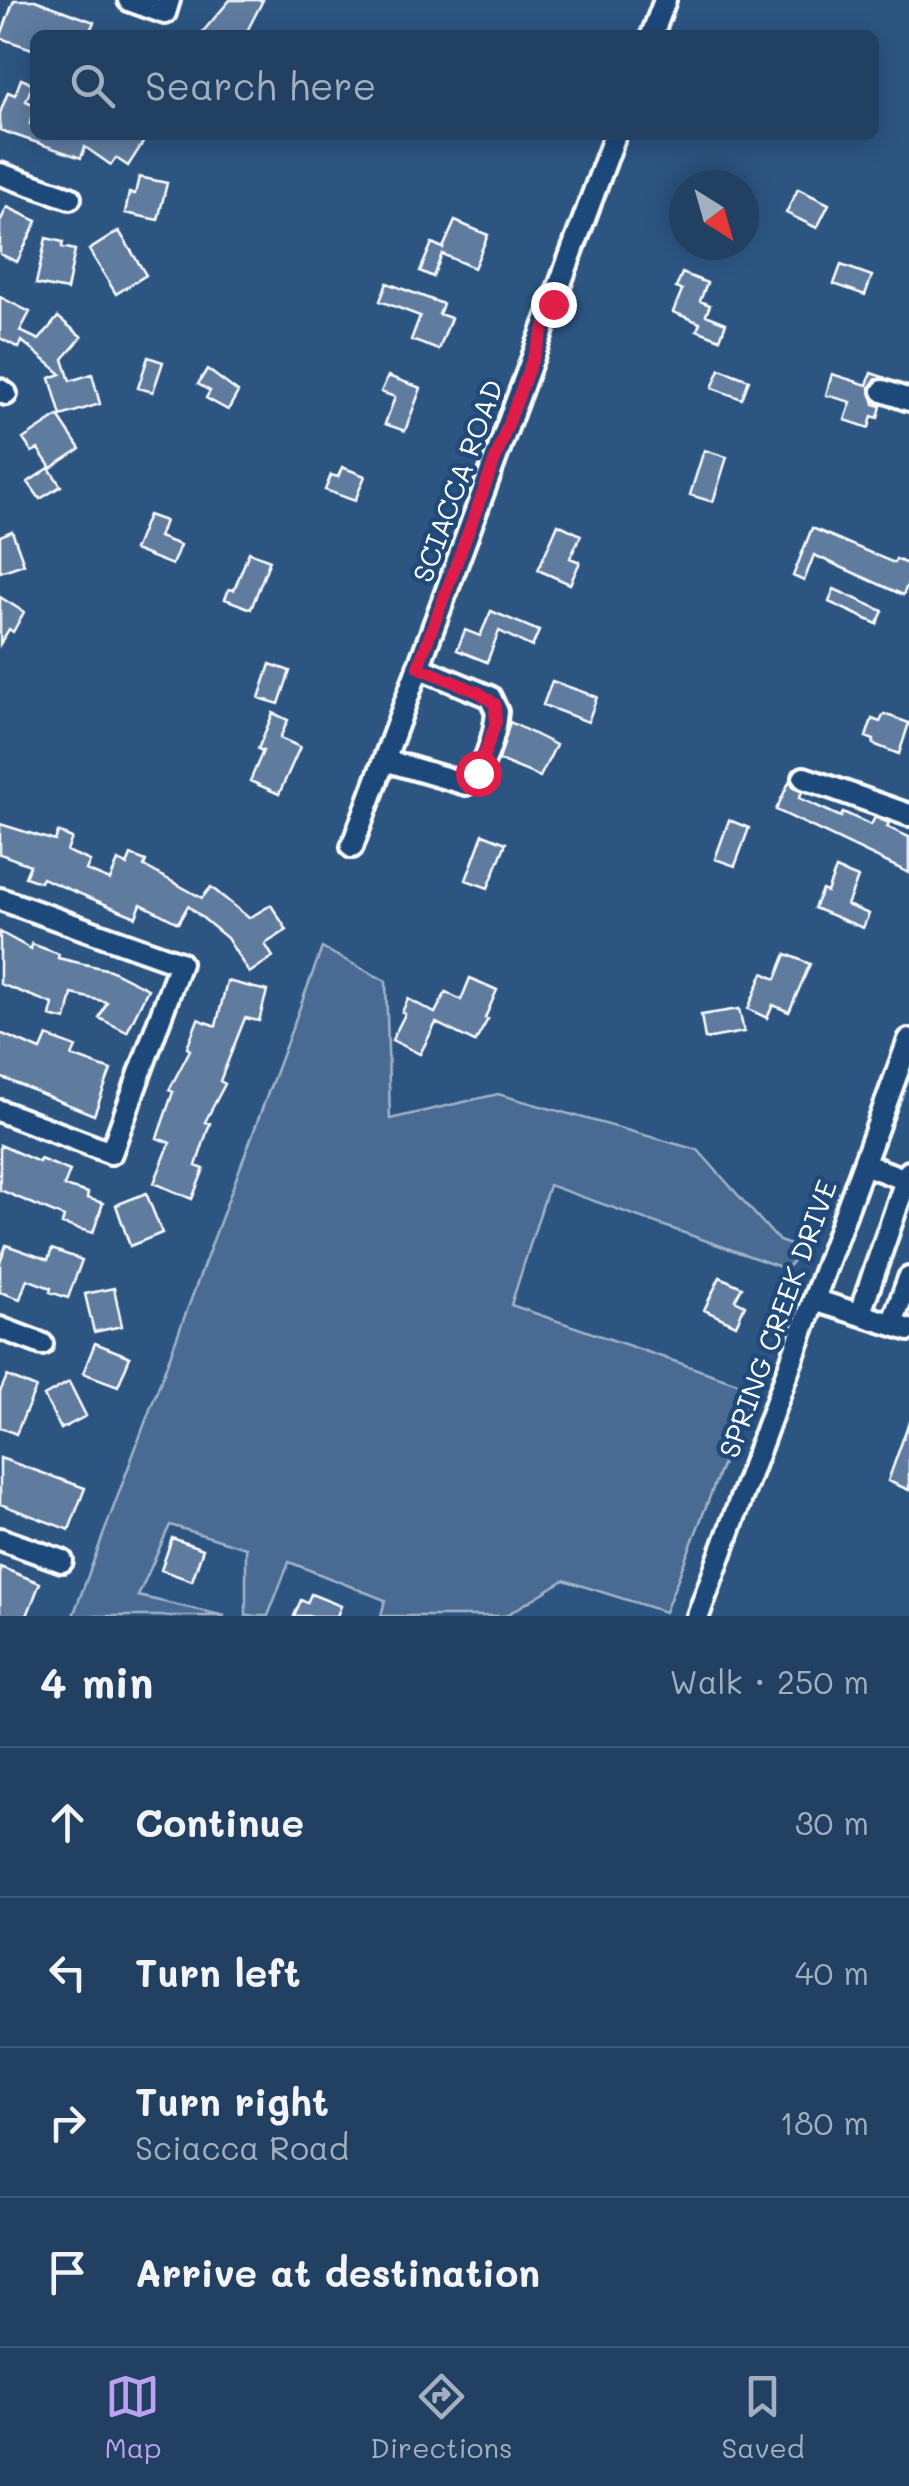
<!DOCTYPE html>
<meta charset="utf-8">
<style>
body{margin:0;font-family:Mali,sans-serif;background:#2d4b6b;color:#f1f3f6}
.compass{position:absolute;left:669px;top:170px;width:90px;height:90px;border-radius:50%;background:#214062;box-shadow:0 5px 25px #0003;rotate:143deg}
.stop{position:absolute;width:30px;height:30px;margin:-22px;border:8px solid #e11d48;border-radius:50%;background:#fff}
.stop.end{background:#e11d48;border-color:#fff;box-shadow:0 2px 10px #0008}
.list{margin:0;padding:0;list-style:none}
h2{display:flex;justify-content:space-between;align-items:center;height:130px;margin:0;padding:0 40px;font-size:42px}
h2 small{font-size:32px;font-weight:400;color:#a2afbe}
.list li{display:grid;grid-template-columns:65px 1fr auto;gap:30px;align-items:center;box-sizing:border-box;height:150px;padding:0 40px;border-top:2px solid #3e5977}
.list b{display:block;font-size:38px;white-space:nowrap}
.list p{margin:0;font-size:32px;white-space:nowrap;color:#a2afbe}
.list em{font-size:32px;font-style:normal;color:#a2afbe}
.icon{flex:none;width:55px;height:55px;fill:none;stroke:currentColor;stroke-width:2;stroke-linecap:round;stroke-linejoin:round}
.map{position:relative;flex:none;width:909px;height:1616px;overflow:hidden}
.search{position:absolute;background:#214062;box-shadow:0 5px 25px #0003;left:30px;right:30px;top:30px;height:110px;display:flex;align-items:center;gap:25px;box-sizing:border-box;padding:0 35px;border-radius:15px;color:#a2afbe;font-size:38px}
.sheet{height:730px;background:#214062}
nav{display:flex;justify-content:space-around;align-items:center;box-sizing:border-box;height:140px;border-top:2px solid #3e5977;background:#214062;font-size:28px;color:#a2afbe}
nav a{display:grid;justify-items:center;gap:5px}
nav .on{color:#bca0f2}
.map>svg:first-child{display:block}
</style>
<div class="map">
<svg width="909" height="1616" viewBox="0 0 909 1616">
<rect width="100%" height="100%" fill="#2c5582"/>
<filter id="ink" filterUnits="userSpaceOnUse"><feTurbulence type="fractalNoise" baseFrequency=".01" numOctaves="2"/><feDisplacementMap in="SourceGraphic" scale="20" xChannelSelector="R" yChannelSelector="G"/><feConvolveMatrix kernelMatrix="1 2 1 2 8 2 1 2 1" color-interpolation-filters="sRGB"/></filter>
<g filter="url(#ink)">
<path fill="#486b92" stroke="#a4b5c8" stroke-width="2.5" d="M322,948L386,981L390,1119L498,1094L698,1150L779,1241L802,1249L786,1269L549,1185L511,1305L752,1388L665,1612L564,1580L505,1616H381L385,1600L289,1562L268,1616H246V1548L170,1525L138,1596L225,1616H73Z"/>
<path fill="#5e7c9f" stroke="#fff" stroke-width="2.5" d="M14,0H35L94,22L88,35H35V50L0,38Z
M230,0H263L245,35H200Z
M21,79L33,84L26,101L35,105L30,124L35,126V135H135L144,141L128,166L116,158L111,165L85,147L81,158L0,130V113L8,92L15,95Z
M139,177L167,183L158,220L125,213L129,193L135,194Z
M798,189L829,204L817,228L786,213Z
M7,207L37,221L17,262L0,254V222Z
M455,221L488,235L474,268L442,254L433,277L420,271L432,243L443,248Z
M119,231L146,275L116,294L89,250Z
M46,238L63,242L62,247L75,250L67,290L36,284Z
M841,265L872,276L865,295L834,284Z
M682,273L707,283L700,301L710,305L706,315L726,323L720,339L697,330L700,323L673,312L682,290L676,288Z
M387,283L443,304L439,314L451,318L439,350L411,340L420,316L380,301Z
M0,297L30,312L20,331L39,340L58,317L82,337L63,359L70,381L92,374L100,404L61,416L50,378L61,374L22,341L19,348L0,338Z
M148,357L163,362L153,392L138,388Z
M207,369L238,392L228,410L206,398L210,391L198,384Z
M720,369L749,380L742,399L712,388Z
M871,373L883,377L875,380L870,387L874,404L881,406L878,418L872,416L869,428L845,420L851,402L826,395L832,374L867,385Z
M388,376L421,388L405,431L385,424L395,397L381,392Z
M58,416L80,449L51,468L38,449L32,452L23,439Z
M704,450L727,457L713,502L690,495Z
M342,467L365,476L355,501L325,490L331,475L338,477Z
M49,468L61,486L40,499L28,482Z
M148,515L165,521L159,537L180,545L172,565L134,550Z
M558,524L581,535L570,558L580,562L570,584L538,570Z
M812,528L894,563L896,559L909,565V581L903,595L814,555L804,581L793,576Z
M12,531L24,564L0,572V536Z
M249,552L270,560L251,609L225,599L229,589L234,590Z
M834,589L883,611L877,624L829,602Z
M0,597L24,612L13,632L9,629L0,644Z
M491,611L539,631L532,647L499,631L487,662L457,650L465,630L480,636Z
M270,664L290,671L279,704L259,698Z
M552,681L597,697L588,722L543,705Z
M273,713L288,720L280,738L300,747L279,794L250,781L263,751L258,749Z
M884,714L909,723L899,754L873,744L874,740L866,737L872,719L880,722Z
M510,722L556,745L540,777L499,760Z
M790,780L794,788L802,792L799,798L841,817L843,812L871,825L875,817L889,823L887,827L909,837V873L776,810Z
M729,820L749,828L735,866L715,859Z
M0,824L55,841L58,832L72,838L67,851L90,861L86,870L110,880L118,861L127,865L131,855L146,861L144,866L202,898L211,887L249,918L271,905L287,930L265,944L273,957L249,973L227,938L188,906L178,923L141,904L136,917L42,878L40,882L25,877L30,865L0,854Z
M483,834L506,843L488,888L466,880Z
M836,869L858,878L847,905L869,914L863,928L814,908L822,890L827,892Z
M0,932L31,949L32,944L59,954L58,958L110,970L148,989L127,1032L99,1018L107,1002L72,994L66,1020L50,1016L53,1004L0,984Z
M786,954L810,964L789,1012L773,1005L767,1018L748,1009L763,973L776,979Z
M470,978L497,990L485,1018L488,1019L475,1042L436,1023L420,1054L392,1040L405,1014L402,1012L408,999L435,1013L446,992L461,1000Z
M227,981L267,991L259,1021L245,1018L220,1081L225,1084L205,1122L210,1123L196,1166L204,1169L192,1199L154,1183L170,1143L157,1138L173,1092L169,1090L190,1050L187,1048L198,1019L216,1026Z
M739,1009L744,1032L705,1039L701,1015Z
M0,1033L41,1050L47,1036L76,1047L72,1056L111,1070L94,1115L0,1077Z
M0,1145L39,1162L40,1159L70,1171L64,1186L88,1193L87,1198L103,1203L93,1233L62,1224L64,1217L0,1190Z
M146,1193L162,1233L130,1246L116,1205Z
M6,1245L48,1260L52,1249L82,1260L68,1298L50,1292L51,1288L27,1279L20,1299L0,1292V1262Z
M720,1277L742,1287L735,1300L745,1305L736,1325L704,1310Z
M114,1288L122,1326L94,1332L85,1294Z
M95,1343L130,1357L118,1386L83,1373Z
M7,1376L36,1388L16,1434L0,1427V1392Z
M69,1382L86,1416L61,1429L44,1396Z
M909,1422V1490L888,1481Z
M0,1458L85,1488L69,1530L0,1504Z
M172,1538L203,1549L192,1581L161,1570Z
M0,1567L40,1583L27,1616H0Z
M311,1594L341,1606L337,1616H294L301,1600L307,1603Z"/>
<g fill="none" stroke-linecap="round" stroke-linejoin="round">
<defs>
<path id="minor" d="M129,0L165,13L169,0
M652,35L665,0
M0,174L70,198
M0,390L6,394
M883,391L909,400
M384,760L466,784C485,773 495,733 497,712L490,697L418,667
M804,778L909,815
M352,847L615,135
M0,899L180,963L111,1153L0,1111
M864,1164L906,1180L909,1172
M814,1300L909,1330
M860,1313L906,1180L909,1182
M892,1324L909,1278
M0,1328L42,1344
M0,1539L62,1561
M698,1616L909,1040"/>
</defs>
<use href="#minor" stroke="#fff" stroke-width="28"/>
<use href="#minor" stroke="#1f4a7a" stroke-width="20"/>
</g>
</g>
<g fill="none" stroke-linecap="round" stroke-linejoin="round" filter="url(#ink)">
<path stroke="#e11d48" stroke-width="12" d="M478,773L496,722L495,704L480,693L418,667L553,304"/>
</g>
<g text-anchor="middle" stroke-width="9" stroke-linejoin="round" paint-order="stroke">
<g font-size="28" fill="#fff" stroke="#1f4a7a">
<text transform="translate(458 481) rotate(-70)" y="10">SCIACCA ROAD</text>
<text transform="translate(778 1319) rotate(-70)" y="10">SPRING CREEK DRIVE</text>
</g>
</g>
</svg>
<svg class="compass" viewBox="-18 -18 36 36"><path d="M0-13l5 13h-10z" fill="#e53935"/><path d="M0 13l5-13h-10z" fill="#a2afbe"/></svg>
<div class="stop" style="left:478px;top:773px"></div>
<div class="stop end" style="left:553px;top:304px"></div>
<div class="search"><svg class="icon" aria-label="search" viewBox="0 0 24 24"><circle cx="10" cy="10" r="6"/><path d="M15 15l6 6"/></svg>Search here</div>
</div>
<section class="sheet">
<h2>4 min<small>Walk · 250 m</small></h2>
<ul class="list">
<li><svg class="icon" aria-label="ahead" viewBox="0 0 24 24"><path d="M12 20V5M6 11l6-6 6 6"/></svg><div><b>Continue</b></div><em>30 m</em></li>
<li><svg class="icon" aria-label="left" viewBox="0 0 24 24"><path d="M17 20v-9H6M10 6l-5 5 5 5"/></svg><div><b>Turn left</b></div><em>40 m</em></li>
<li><svg class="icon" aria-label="right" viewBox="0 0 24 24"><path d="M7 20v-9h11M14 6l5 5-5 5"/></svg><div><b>Turn right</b><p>Sciacca Road</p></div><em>180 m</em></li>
<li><svg class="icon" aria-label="arrive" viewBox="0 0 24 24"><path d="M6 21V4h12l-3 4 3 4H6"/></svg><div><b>Arrive at destination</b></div></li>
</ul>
</section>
<nav>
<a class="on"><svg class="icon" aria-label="map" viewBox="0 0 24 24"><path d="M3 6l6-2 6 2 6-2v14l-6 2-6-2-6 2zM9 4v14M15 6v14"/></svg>Map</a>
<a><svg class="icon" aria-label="directions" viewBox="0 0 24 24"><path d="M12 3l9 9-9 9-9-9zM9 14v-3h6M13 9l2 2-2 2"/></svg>Directions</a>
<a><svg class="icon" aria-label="saved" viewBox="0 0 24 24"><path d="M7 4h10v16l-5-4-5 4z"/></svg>Saved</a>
</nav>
